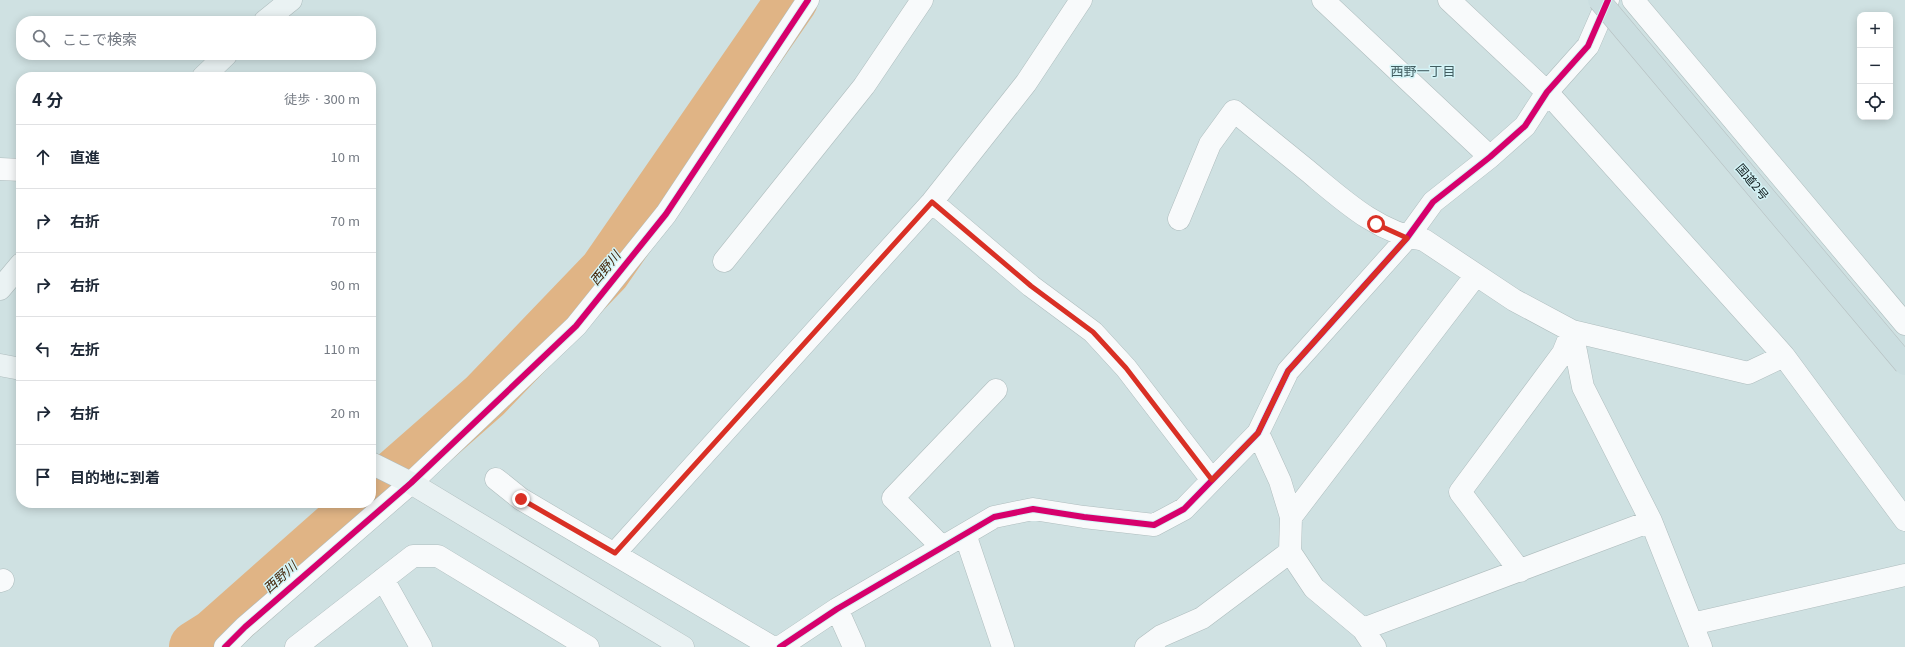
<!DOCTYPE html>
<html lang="ja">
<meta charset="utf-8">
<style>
body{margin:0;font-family:Georgia,"Noto Sans JP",serif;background:#f2f2f3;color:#1f2937}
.controls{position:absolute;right:12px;top:12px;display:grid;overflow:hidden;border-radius:8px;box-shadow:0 2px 10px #0003}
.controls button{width:36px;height:36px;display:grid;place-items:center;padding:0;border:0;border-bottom:1px solid #e0e1e3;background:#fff;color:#1f2937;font:20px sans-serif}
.stop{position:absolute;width:12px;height:12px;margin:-9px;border:3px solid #d93025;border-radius:50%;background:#fff}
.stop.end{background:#d93025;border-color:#fff;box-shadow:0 1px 4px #0008}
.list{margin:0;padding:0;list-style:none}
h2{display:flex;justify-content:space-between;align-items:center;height:52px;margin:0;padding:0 16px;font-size:17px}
h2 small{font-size:13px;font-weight:400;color:#747a83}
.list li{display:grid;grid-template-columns:26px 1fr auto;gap:12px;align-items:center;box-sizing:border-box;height:64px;padding:0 16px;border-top:1px solid #e0e1e3}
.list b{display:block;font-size:15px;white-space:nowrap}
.list em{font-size:13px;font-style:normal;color:#747a83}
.icon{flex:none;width:22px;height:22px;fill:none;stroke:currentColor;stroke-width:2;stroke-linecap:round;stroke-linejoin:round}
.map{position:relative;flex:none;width:1905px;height:647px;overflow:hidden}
.search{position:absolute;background:#fff;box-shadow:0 2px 10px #0003;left:16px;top:16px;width:360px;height:44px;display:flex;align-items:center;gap:10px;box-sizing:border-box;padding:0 14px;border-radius:16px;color:#747a83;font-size:15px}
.panel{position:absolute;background:#fff;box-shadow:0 2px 10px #0003;left:16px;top:72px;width:360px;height:436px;border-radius:16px}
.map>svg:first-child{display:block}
</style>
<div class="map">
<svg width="1905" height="647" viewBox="0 0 1905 647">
<rect width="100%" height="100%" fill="#cfe1e2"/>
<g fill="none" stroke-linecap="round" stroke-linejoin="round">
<path stroke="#e0b485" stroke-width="52" d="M371,496L485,396L605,271L792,0
M195,647L214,635L363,503"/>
<defs>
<path id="street" d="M1323,0L1490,157
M1449,0L1547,92L1784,356L1905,520
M1633,0L1905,324
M0,169L21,170
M932,202L1031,286L1093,332L1126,368L1212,480
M1179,219L1210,144L1234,111C1259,131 1283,151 1308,171C1343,200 1378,233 1424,240L1514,300L1572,331L1748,373L1784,356
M724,261L864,86L922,0
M1572,331L1583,387L1651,521L1701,647
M1258,433L1280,481L1291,517L1290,552L1314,588L1363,629L1375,647
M496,479L521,499L772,647
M1291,517L1476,275
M965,534L1003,647
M942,547L893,498L996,390
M615,553L932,202L1026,83L1081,0
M1520,571L1460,492L1563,353L1572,331
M383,579L421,647
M0,581L3,580
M837,609L854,647
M1692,624L1905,575
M1363,629L1651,521
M225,647L245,627L411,483L576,326L666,214L808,0
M296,647L413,556H438L588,647
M780,647L837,609L994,517L1033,509L1084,517L1154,525L1184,509L1258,433L1288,371L1407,238L1433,202L1490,157L1525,126L1547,92L1588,46L1608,0
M1146,647L1161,636L1202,618L1290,552"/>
<path id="secondary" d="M265,21L291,0
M203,77L226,55
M0,289L21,264
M0,365L21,369
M371,463L411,483L683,647"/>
</defs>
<use href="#street" stroke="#afbdbe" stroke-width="23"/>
<use href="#secondary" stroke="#afbdbe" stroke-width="23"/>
<use href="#street" stroke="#f8fafb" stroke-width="22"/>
<use href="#secondary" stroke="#eaf2f3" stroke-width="22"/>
<defs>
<path id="highway-bridge" d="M1599,0L1905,364"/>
</defs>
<use href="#highway-bridge" stroke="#b5bebf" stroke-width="23" stroke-linecap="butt"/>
<use href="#highway-bridge" stroke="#cbdee0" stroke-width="22"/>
<defs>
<path id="cycleway" d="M225,647L245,627L411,483L576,326L666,214L808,0
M780,647L837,609L994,517L1033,509L1084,517L1154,525L1184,509L1258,433L1288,371L1407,238L1433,202L1490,157L1525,126L1547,92L1588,46L1608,0"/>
</defs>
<use href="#cycleway" stroke="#d4f4f7" stroke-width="8"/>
<use href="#cycleway" stroke="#d6006c" stroke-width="6"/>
</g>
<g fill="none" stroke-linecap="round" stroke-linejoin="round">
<path stroke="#d93025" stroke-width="5" d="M521,499L615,553L932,202L1031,286L1093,332L1126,368L1212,480L1258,433L1288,371L1407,238L1376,224"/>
</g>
<g text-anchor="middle" stroke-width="3" stroke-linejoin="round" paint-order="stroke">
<g font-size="12" fill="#0f1b1c" stroke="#d4f4f7">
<text transform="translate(1752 182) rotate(50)" y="4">国道2号</text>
</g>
<g font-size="13" fill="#415d60" stroke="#d4f4f7">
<text x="1423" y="76">西野一丁目</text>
</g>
<g font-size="13" font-style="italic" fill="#432609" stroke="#d4f4f7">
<text transform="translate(605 268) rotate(-51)" y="5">西野川</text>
<text transform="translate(280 577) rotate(-42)" y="5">西野川</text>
</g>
</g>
</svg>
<div class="controls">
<button>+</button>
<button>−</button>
<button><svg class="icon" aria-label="locate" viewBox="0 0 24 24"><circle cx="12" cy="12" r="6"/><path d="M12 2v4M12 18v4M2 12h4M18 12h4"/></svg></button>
</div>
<div class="stop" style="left:1376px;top:224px"></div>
<div class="stop end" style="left:521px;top:499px"></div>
<div class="search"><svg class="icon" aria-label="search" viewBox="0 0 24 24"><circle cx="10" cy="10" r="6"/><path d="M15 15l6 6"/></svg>ここで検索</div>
<section class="panel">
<h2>4 分<small>徒歩 · 300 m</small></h2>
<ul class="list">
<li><svg class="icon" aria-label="ahead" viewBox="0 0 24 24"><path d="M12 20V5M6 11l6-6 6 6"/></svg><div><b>直進</b></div><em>10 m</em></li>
<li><svg class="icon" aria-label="right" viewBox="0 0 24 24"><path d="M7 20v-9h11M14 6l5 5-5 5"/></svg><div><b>右折</b></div><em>70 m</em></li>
<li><svg class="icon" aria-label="right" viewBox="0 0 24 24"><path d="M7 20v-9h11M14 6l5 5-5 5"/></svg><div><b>右折</b></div><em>90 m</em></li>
<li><svg class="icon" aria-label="left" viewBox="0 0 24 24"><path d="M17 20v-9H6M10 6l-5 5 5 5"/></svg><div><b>左折</b></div><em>110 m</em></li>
<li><svg class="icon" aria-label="right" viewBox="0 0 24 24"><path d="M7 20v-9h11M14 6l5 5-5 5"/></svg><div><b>右折</b></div><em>20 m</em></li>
<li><svg class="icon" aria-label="arrive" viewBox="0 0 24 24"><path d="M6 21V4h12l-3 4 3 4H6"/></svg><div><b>目的地に到着</b></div></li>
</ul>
</section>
</div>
